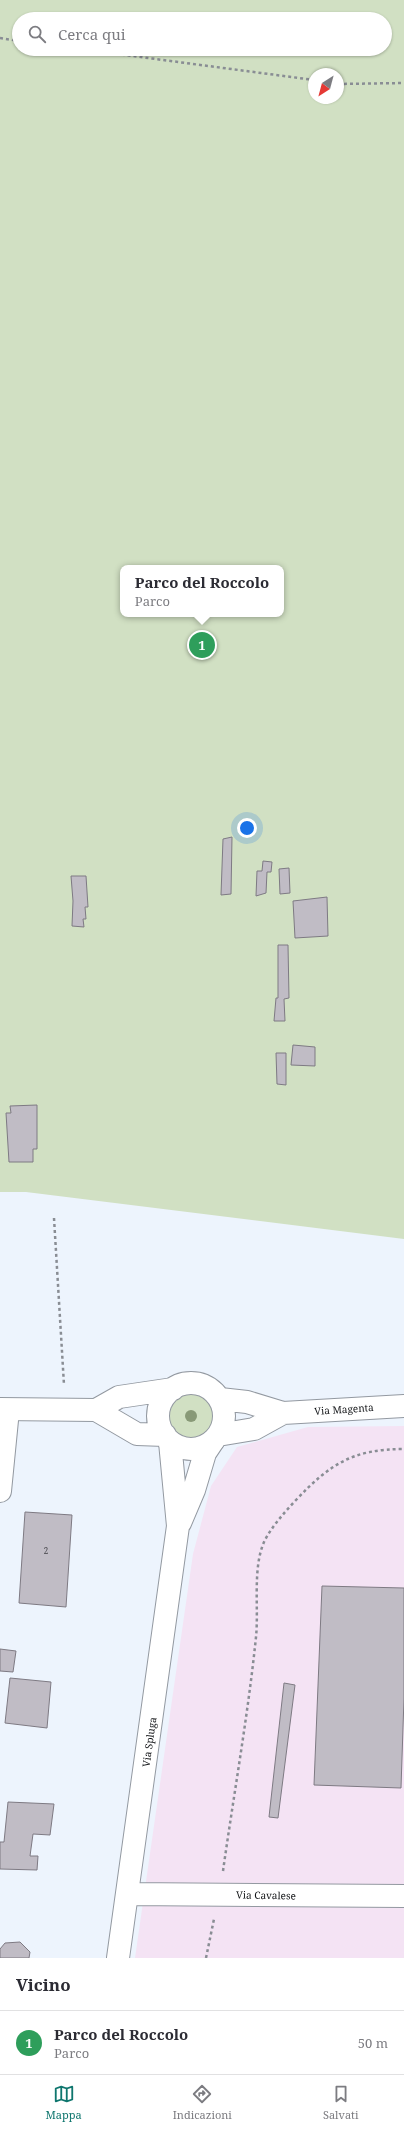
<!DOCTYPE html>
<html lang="it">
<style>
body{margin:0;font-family:"Noto Serif",serif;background:#f7f7f7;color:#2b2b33}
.compass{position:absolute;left:308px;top:68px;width:36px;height:36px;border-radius:50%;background:#fff;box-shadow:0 1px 3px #0004;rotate:216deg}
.you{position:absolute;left:247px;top:828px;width:14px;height:14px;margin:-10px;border:3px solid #fff;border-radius:50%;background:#1a73e8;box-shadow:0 0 0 6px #1a73e833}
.badge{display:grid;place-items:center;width:26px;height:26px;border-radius:50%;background:#0f766e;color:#fff;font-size:13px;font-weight:700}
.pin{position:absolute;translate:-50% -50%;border:2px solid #fff;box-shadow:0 1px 4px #0006}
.popup{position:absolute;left:120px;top:565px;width:164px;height:52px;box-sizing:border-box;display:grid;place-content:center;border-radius:8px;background:#fff;filter:drop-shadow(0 1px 3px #0005);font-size:13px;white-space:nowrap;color:#7c7c81}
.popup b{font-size:15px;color:#2b2b33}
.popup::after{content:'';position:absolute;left:50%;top:100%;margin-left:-8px;border:8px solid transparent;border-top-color:#fff}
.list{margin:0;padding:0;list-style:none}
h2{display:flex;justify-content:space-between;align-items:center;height:52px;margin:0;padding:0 16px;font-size:17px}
h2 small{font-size:13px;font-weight:400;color:#7c7c81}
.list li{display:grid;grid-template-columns:26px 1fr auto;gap:12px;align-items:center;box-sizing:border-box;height:64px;padding:0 16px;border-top:1px solid #e1e1e2}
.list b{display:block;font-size:15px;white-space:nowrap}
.list p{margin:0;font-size:13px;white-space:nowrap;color:#7c7c81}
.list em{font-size:13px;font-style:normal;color:#7c7c81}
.icon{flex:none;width:22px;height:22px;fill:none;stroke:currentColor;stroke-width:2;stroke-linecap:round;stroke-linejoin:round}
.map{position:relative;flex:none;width:404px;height:1958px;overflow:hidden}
.search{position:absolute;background:#fff;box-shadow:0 1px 3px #0004;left:12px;right:12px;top:12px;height:44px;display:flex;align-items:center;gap:10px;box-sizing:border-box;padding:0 14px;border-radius:22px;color:#7c7c81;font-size:15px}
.sheet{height:116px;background:#fff}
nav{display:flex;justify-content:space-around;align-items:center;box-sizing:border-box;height:56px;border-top:1px solid #e1e1e2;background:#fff;font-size:11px;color:#7c7c81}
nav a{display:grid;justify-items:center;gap:2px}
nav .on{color:#0f766e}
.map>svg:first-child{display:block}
</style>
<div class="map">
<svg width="404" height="1958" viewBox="0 0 404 1958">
<rect width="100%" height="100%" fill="#edf4fd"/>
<path fill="#f4e3f4" d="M404,1426V1958H135L193,1554L211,1486L237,1447L308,1427Z"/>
<path fill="#d1e0c3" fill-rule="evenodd" d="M0,0H404V1239L26,1192H0ZM19,19H385V49H19ZM314,74H338V98H314ZM123,568H281V614H123Z
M165 1416a26 26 0 1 1 52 0a26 26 0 1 1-52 0Z"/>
<path fill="#c0bcc5" stroke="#7e7a83" d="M232,837L231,894L221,895L223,839Z
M263,861L272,862L271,872H267L266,893L256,896L257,871H262Z
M289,868L290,893L280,894L279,869Z
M71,876H86L88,907H85L86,919H83L84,927L72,926L73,901Z
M327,897L328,936L295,938L293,901Z
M278,945H288L289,998L284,999L285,1021H274L276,998H278Z
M293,1045L315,1047V1066L291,1065Z
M276,1053H286V1085L277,1084Z
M37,1105V1149H33V1162H9L6,1113H11L10,1106Z
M25,1512L72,1515L66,1607L19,1603Z
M322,1586L404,1588V1698L401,1788L314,1785Z
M0,1649L16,1651L13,1672L0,1671Z
M10,1678L51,1682L47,1728L5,1723Z
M284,1683L295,1685L278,1818L269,1817Z
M8,1802L54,1804L50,1835L33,1834L30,1856H38L37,1870L0,1869V1842H4Z
M20,1942L30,1952L29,1958H0V1949L5,1943Z"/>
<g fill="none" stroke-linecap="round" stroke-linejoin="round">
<defs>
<path id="street" d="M0,1491L8,1410
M180,1523L194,1490L205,1453L213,1441
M127,1894L404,1896
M118,1958L178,1526L170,1442"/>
<path id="secondary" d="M158 1416a33 33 0 1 1 66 0a33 33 0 1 1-66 0Z
M220,1399L247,1402L283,1413L404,1406
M0,1409L96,1410L119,1397L173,1389
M96,1410L137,1434L165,1435
M218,1435L254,1429L283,1413"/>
</defs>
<use href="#street" stroke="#9399a1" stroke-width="24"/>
<use href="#secondary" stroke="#9399a1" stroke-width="24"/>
<path stroke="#898d94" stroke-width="2.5" stroke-dasharray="3 3" stroke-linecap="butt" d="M0,38L19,41
M80,49L314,80
M338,84L404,83
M54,1218L64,1385
M223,1871C234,1793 248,1715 256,1637C259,1608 252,1566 265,1540C273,1525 284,1513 296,1500C330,1464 353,1449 404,1449
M206,1958L214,1919"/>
<use href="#street" stroke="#fff" stroke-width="22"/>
<use href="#secondary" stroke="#fff" stroke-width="22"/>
</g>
<circle fill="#897" cx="191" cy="1416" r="6"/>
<g text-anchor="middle" stroke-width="3" stroke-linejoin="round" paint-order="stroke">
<g font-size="8" fill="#3c3c41">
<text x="46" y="1554">2</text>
</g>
<g font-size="10" fill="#101215" stroke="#fff">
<text transform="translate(344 1409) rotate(-4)" y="4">Via Magenta</text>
<text transform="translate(149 1742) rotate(-82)" y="4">Via Spluga</text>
<text transform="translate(266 1895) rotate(1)" y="4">Via Cavalese</text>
</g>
</g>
</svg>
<svg class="compass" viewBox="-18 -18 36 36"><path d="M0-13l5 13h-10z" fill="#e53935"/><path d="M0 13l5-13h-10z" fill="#7c7c81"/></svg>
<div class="you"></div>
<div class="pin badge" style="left:202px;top:645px;background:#2e9e5b">1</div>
<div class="popup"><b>Parco del Roccolo</b>Parco</div>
<div class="search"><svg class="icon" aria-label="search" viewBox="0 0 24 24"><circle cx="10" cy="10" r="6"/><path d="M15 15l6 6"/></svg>Cerca qui</div>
</div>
<section class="sheet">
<h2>Vicino<small></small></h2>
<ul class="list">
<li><span class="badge" style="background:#2e9e5b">1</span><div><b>Parco del Roccolo</b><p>Parco</p></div><em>50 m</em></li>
</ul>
</section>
<nav>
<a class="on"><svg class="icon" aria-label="map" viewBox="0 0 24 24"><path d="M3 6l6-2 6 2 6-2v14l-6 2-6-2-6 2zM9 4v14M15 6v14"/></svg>Mappa</a>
<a><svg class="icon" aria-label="directions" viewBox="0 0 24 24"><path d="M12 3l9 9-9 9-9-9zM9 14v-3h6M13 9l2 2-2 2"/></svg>Indicazioni</a>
<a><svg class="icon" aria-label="saved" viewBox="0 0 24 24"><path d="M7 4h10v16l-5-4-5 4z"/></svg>Salvati</a>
</nav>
